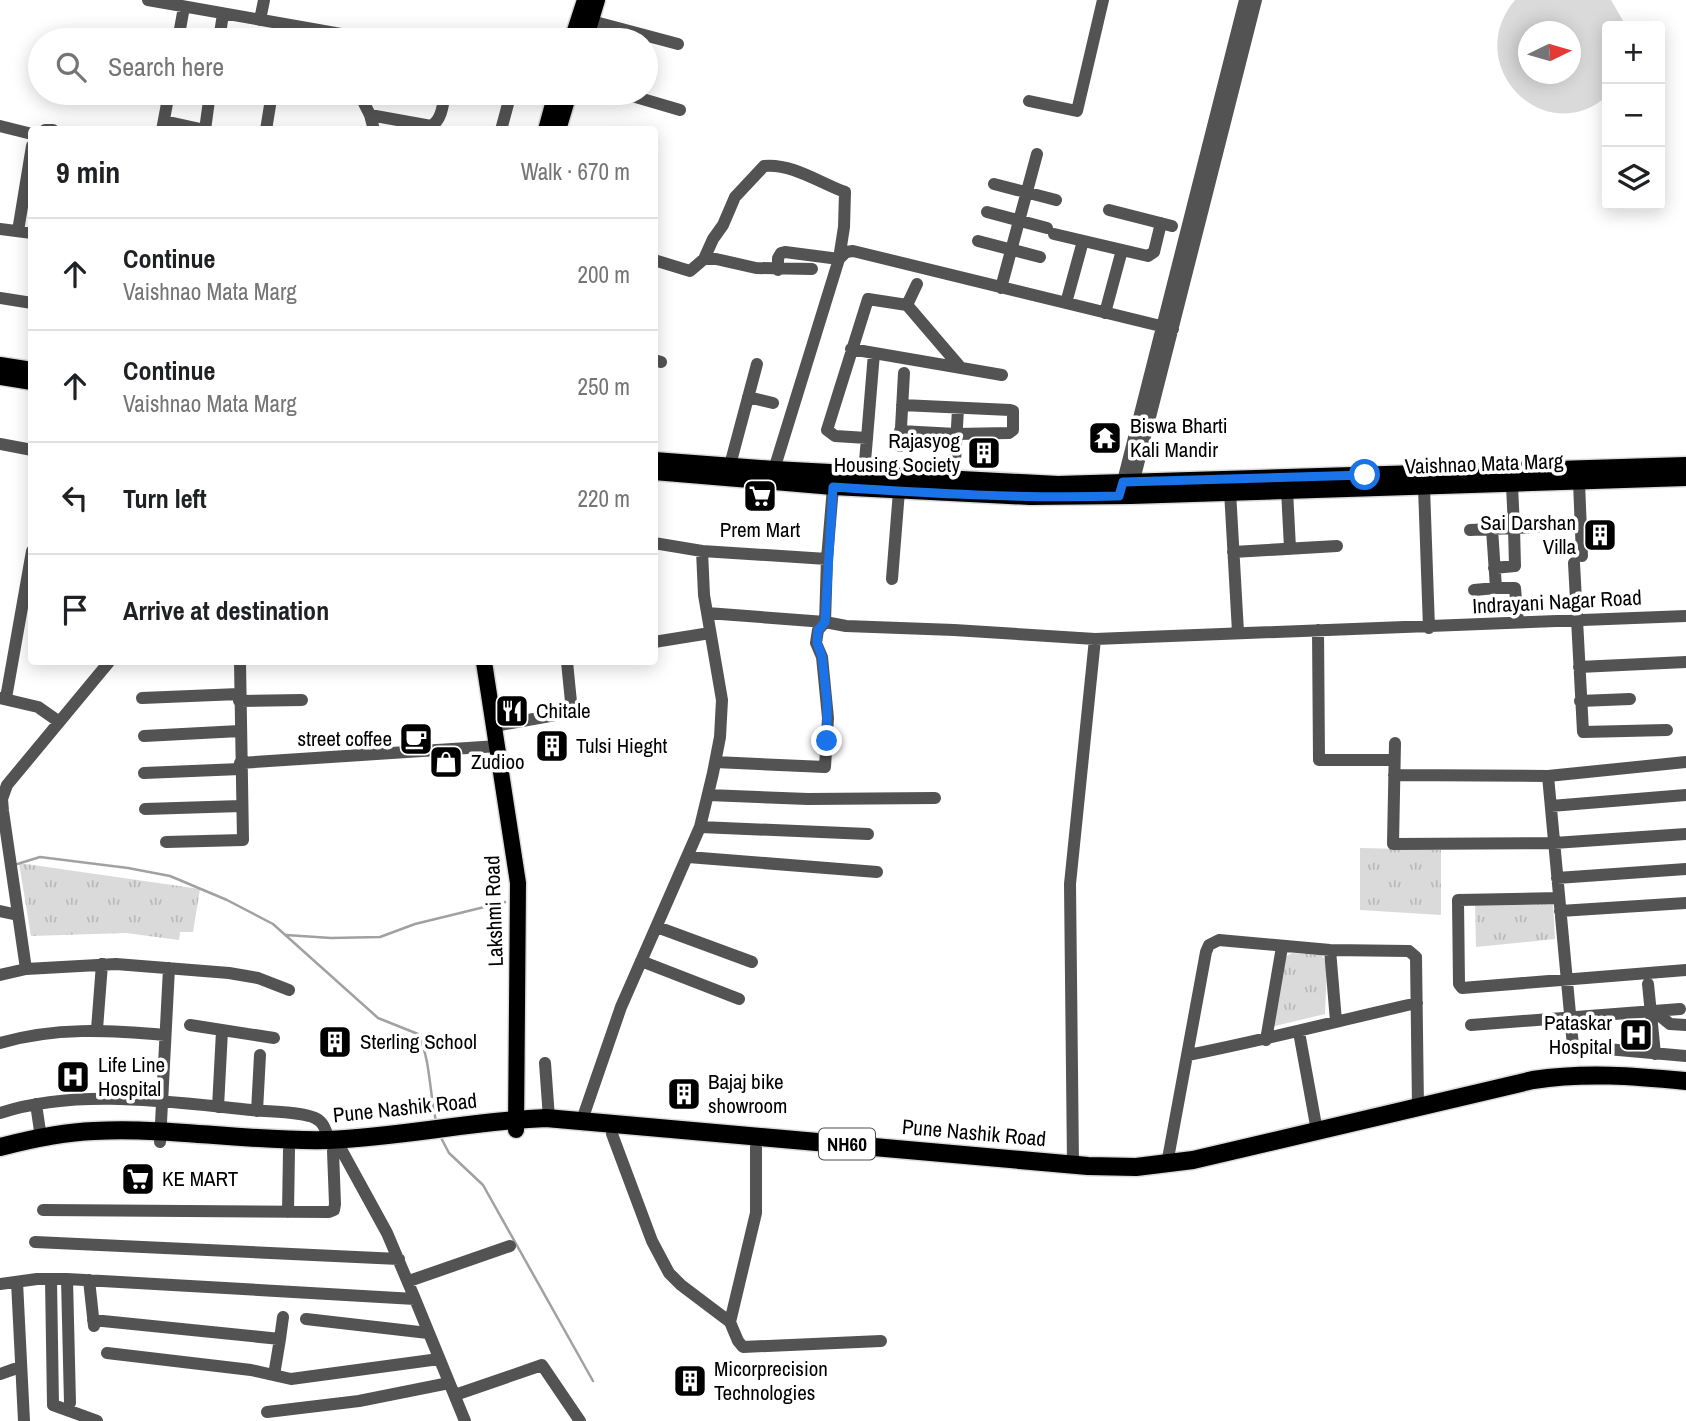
<!DOCTYPE html>
<meta charset="utf-8">
<style>
body{margin:0;font-family:"Archivo Narrow",sans-serif;background:#f6f6f6;color:#202124}
.controls{position:absolute;right:21px;top:21px;display:grid;overflow:hidden;border-radius:7px;box-shadow:0 4px 18px #0003}
.controls button{width:63px;height:63px;display:grid;place-items:center;padding:0;border:0;border-bottom:2px solid #e0e0e0;background:#fff;color:#202124;font:35px sans-serif}
.compass{position:absolute;left:1518px;top:21px;width:63px;height:63px;border-radius:50%;background:#fff;box-shadow:0 4px 18px #0003;rotate:85deg}
.stop{position:absolute;width:21px;height:21px;margin:-16px;border:5px solid #1a73e8;border-radius:50%;background:#fff}
.stop.end{background:#1a73e8;border-color:#fff;box-shadow:0 2px 7px #0008}
.list{margin:0;padding:0;list-style:none}
h2{display:flex;justify-content:space-between;align-items:center;height:91px;margin:0;padding:0 28px;font-size:30px}
h2 small{font-size:23px;font-weight:400;color:#757577}
.list li{display:grid;grid-template-columns:46px 1fr auto;gap:21px;align-items:center;box-sizing:border-box;height:112px;padding:0 28px;border-top:2px solid #e0e0e0}
.list b{display:block;font-size:26px;white-space:nowrap}
.list p{margin:0;font-size:23px;white-space:nowrap;color:#757577}
.list em{font-size:23px;font-style:normal;color:#757577}
.icon{flex:none;width:38px;height:38px;fill:none;stroke:currentColor;stroke-width:2;stroke-linecap:round;stroke-linejoin:round}
.map{position:relative;flex:none;width:1686px;height:1421px;overflow:hidden}
.search{position:absolute;background:#fff;box-shadow:0 4px 18px #0003;left:28px;top:28px;width:630px;height:77px;display:flex;align-items:center;gap:18px;box-sizing:border-box;padding:0 24px;border-radius:38px;color:#757577;font-size:26px}
.panel{position:absolute;background:#fff;box-shadow:0 4px 18px #0003;left:28px;top:126px;width:630px;height:539px;border-radius:7px}
.map>svg:first-child{display:block}
</style>
<div class="map">
<svg width="1686" height="1421" viewBox="0 0 1686 1421">
<defs>
<pattern id="park-tufts" width="24" height="20" patternUnits="userSpaceOnUse" patternTransform="scale(1.75)"><rect width="24" height="20" fill="#dadada"/><path d="M3 7l-1-3M5 7V3M7 7l1-3M15 17l-1-3M17 17v-4M19 17l1-3" fill="none" stroke="#b9b9b9"/></pattern>
</defs>
<rect width="100%" height="100%" fill="#fff"/>
<path fill="#dadada" fill-rule="evenodd" d="M1515,0H1611L1626,26H1607V96C1545,151 1460,65 1515,0ZM1528,32H1570V74H1528Z"/>
<path fill="url(#park-tufts)" d="M1360,848L1441,850V915L1360,910Z
M19,863L200,889L193,932H180L179,940L126,933L31,936Z
M1475,902H1553L1555,939L1476,947Z
M1292,953L1321,955L1327,962L1325,1014L1275,1026L1273,1023L1285,957Z"/>
<g fill="none" stroke-linecap="round" stroke-linejoin="round">
<path stroke="#a1a1a1" stroke-width="2.5" d="M14,865L40,857L128,868L170,876L227,900L273,924L378,1018L418,1034C431,1060 429,1092 436,1121
M286,935L331,938L380,937L415,924L505,902
M439,1134L449,1153L483,1185L593,1381"/>
<defs>
<path id="major" d="M572,40L585,0
M585,40L597,0
M546,130L556,93
M558,130L569,93
M0,365L32,370
M0,377L32,382
M654,460L774,469L1058,484L1686,465
M654,472L833,487L1030,497L1131,496L1686,478
M484,662L518,883L516,1130"/>
<path id="highway" d="M0,1147C31,1139 62,1132 94,1131C172,1127 250,1142 328,1140C401,1137 473,1121 546,1118L1088,1166L1136,1167L1193,1160L1533,1080C1585,1072 1634,1076 1686,1081"/>
</defs>
<use href="#major" stroke="#dbdbdb" stroke-width="19"/>
<use href="#highway" stroke="#dbdbdb" stroke-width="21"/>
<path stroke="#535353" stroke-width="12" d="M148,0L375,40
M584,19L678,44
M260,20L264,0
M178,40L184,7
M219,40L223,14
M359,93L370,115L374,130
M622,93L680,110
M1029,101L1077,111L1103,0
M370,115L431,126C442,120 443,104 445,93
M164,121L205,130L210,93
M0,126L32,134
M45,130H53
M162,130L169,93
M266,130L272,93
M501,130L511,93
M994,184L1056,200
M1109,210L1172,226
M987,212L1047,228
M0,229L32,233
M18,231L32,146
M1054,234L1148,256L1154,252L1161,223
M978,241L1040,257
M704,259L713,239L723,225L735,197L764,166C792,163 820,183 845,192L844,227L839,259L785,252L781,253L778,258V270
M654,260L690,271L704,259H716L756,268L812,269
M1001,288L1037,154
M0,298L32,303
M1066,303L1083,241
M907,305L917,284
M1105,313L1122,250
M851,349L1002,375
M654,360L661,362
M748,397L773,403
M900,431L956,434L1009,433L1013,430V411L1010,410L902,405
M867,438L874,353
M0,444L32,450
M900,446L904,373
M730,465L757,364
M864,473L867,438L835,436L827,430L868,299L907,305L961,368
M772,476L839,259L846,252L853,251L1173,329
M954,480L958,409
M1579,482L1582,556
M1512,485L1514,528L1492,529L1496,588H1515L1518,622
M1424,487L1429,628
M1132,488L1256,0
M1121,489L1245,0
M1287,490L1290,548
M1230,491L1238,632
M1470,530L1492,529
M654,543L702,551L827,559L833,487
M1233,552L1337,546
M827,559L825,622L846,626L954,630L1095,639L1686,616
M1574,563L1583,732L1667,730
M1494,568L1515,566L1514,528L1554,526
M892,579L899,491
M1474,590L1496,588
M707,613L825,622
M1318,630L1319,760H1394
M654,642L710,633
M1579,667L1686,662
M0,698L38,707L58,721
M6,698L32,551
M142,698L239,694
M239,701L302,700
M1580,701L1630,699
M495,726L572,712L567,662
M144,736L240,731
M1395,743L1393,844L1554,843L1686,834
M715,762L825,767L828,718L822,657L816,643L818,630L825,622
M1686,762L1548,776L1573,1046L1686,1056
M240,763L498,746
M144,773L240,769
M1394,775L1548,776
M708,795L808,799L935,798
M1551,806L1686,795
M145,809L241,806
M700,827L868,834
M166,842L243,840L240,662
M688,857L877,872
M1557,878L1686,869
M1559,898L1458,900L1459,984L1462,988L1686,970
M0,911L18,915
M1560,911L1686,903
M657,927L752,962
M1330,950L1336,1021
M641,961L739,999
M26,969L3,811L2,799L7,785L109,662
M0,975L26,969L116,964L229,973L258,978L289,990
M1648,984L1655,1054
M1652,1015H1659L1670,1024L1686,1025
M190,1025L274,1038
M1471,1025L1680,1009
M97,1029L102,964
M1299,1032L1317,1131
M1266,1040L1282,947
M0,1043C55,1027 108,1030 165,1035
M1188,1055C1265,1040 1341,1020 1417,1003
M545,1063L549,1118
M36,1104L41,1138
M218,1107L222,1031
M257,1111L260,1055
M0,1113C78,1088 170,1102 251,1110C269,1112 300,1111 315,1118C324,1122 326,1131 329,1140
M582,1120L621,1007L700,827L713,773L720,737L722,700L704,595L702,551
M612,1134L652,1241L669,1273L681,1285L730,1322L738,1341L743,1347L881,1341
M160,1142L169,968
M342,1151L387,1233L415,1299
M1073,1164L1070,884L1095,639
M1167,1164L1206,952L1209,945L1219,940L1330,950L1409,951L1416,957L1418,1107
M43,1210L329,1212L334,1210L335,1204L333,1151
M288,1212L289,1150
M35,1242L399,1259
M51,1279L53,1405L97,1421
M67,1279L70,1403
M89,1280L94,1326
M409,1281L510,1246
M17,1282L24,1421
M0,1284L37,1279H67L415,1299L465,1421
M306,1319L428,1333
M93,1320L280,1339L274,1375
M730,1322L756,1213V1147
M280,1339L283,1317
M107,1353L251,1370L291,1379L439,1359
M0,1374L20,1367
M455,1395L542,1365L580,1421
M267,1412L359,1401L449,1383"/>
<use href="#major" stroke="#000" stroke-width="16"/>
<use href="#highway" stroke="#000" stroke-width="18"/>
</g>
<g fill="none" stroke-linecap="round" stroke-linejoin="round">
<path stroke="#1a73e8" stroke-width="9" d="M827,741V702L822,657L817,643L818,630L825,622L833,487C928,493 1024,499 1119,496L1123,482L1365,475"/>
</g>
<defs>
<symbol id="temple-square" viewBox="-11 -11 22 22"><rect x="-9" y="-9" width="18" height="18" rx="4" fill="#000" stroke="#fff"/><path d="M0-6L5-2H3V0L6.5 2.5H4V6H1.5V3h-3V6H-4V2.5H-6.5L-3 0V-2H-5Z" fill="#fff"/></symbol>
<symbol id="building-square" viewBox="-11 -11 22 22"><rect x="-9" y="-9" width="18" height="18" rx="4" fill="#000" stroke="#fff"/><path d="M-4-6H4V6H1V3H-1V6H-4ZM-2.5-4.3h1.7v1.8h-1.7ZM.8-4.3h1.7v1.8H.8ZM-2.5-1h1.7V.8h-1.7ZM.8-1h1.7V.8H.8Z" fill="#fff"/></symbol>
<symbol id="supermarket-square" viewBox="-11 -11 22 22"><rect x="-9" y="-9" width="18" height="18" rx="4" fill="#000" stroke="#fff"/><path d="M-6-5.5h2.5l.6 2H6L4.5 2H-2.5L-4.4-4H-6ZM-1.5 3.2a1.3 1.3 0 1 0 .1 0ZM3 3.2a1.3 1.3 0 1 0 .1 0Z" fill="#fff"/></symbol>
<symbol id="restaurant-square" viewBox="-11 -11 22 22"><rect x="-9" y="-9" width="18" height="18" rx="4" fill="#000" stroke="#fff"/><path d="M-5-6h1v4h1v-4h1v4h1v-4h1v5L-1.5 .5V6h-2V.5L-5-1ZM5-6V6H3V1.5H1.5Q1.5-4 5-6Z" fill="#fff"/></symbol>
<symbol id="cafe-square" viewBox="-11 -11 22 22"><rect x="-9" y="-9" width="18" height="18" rx="4" fill="#000" stroke="#fff"/><path d="M-5.5-4.5H6V0H3Q3 3.5 0 3.5H-2.5Q-5.5 3.5-5.5 0ZM3-3.2v2h1.7v-2ZM-6 4.5H4V6H-6Z" fill="#fff"/></symbol>
<symbol id="shop-square" viewBox="-11 -11 22 22"><rect x="-9" y="-9" width="18" height="18" rx="4" fill="#000" stroke="#fff"/><path d="M-5-2.5h2.3a2.7 3.5 0 0 1 5.4 0H5L5.5 6h-11ZM-1.5-2.5h3a1.5 2.3 0 0 0-3 0Z" fill="#fff"/></symbol>
<symbol id="hospital-square" viewBox="-11 -11 22 22"><rect x="-9" y="-9" width="18" height="18" rx="4" fill="#000" stroke="#fff"/><path d="M-5-5h3v3.5h4V-5h3V5h-3V1.5h-4V5h-3Z" fill="#fff"/></symbol>
</defs>
<g fill-rule="evenodd">
<use href="#temple-square" x="1086" y="419" width="38" height="38"/>
<use href="#building-square" x="965" y="434" width="38" height="38"/>
<use href="#supermarket-square" x="741" y="477" width="38" height="38"/>
<use href="#building-square" x="1581" y="516" width="38" height="38"/>
<use href="#restaurant-square" x="493" y="692" width="38" height="38"/>
<use href="#cafe-square" x="397" y="720" width="38" height="38"/>
<use href="#building-square" x="533" y="727" width="38" height="38"/>
<use href="#shop-square" x="427" y="743" width="38" height="38"/>
<use href="#hospital-square" x="1617" y="1016" width="38" height="38"/>
<use href="#building-square" x="316" y="1023" width="38" height="38"/>
<use href="#hospital-square" x="54" y="1058" width="38" height="38"/>
<use href="#building-square" x="665" y="1075" width="38" height="38"/>
<use href="#supermarket-square" x="119" y="1160" width="38" height="38"/>
<use href="#building-square" x="671" y="1362" width="38" height="38"/>
</g>
<g text-anchor="middle" stroke-width="7" stroke-linejoin="round" paint-order="stroke">
<rect fill="#fff" stroke="#4c4c4c" stroke-width="2" x="819" y="1128.5" width="56" height="31" rx="5"/>
<g font-size="19" font-weight="bold" fill="#000">
<text x="847" y="1151">NH60</text>
</g>
<g font-size="21" fill="#000" stroke="#fff" text-anchor="start">
<text x="1130" y="433">Biswa Bharti<tspan x="1130" dy="24">Kali Mandir</tspan></text>
<text x="960" y="448" text-anchor="end">Rajasyog<tspan x="960" dy="24">Housing Society</tspan></text>
<text x="1576" y="530" text-anchor="end">Sai Darshan<tspan x="1576" dy="24">Villa</tspan></text>
<text x="760" y="537" text-anchor="middle">Prem Mart</text>
<text x="536" y="718">Chitale</text>
<text x="392" y="746" text-anchor="end">street coffee</text>
<text x="576" y="753">Tulsi Hieght</text>
<text x="471" y="769">Zudioo</text>
<text x="1612" y="1030" text-anchor="end">Pataskar<tspan x="1612" dy="24">Hospital</tspan></text>
<text x="360" y="1049">Sterling School</text>
<text x="98" y="1072">Life Line<tspan x="98" dy="24">Hospital</tspan></text>
<text x="708" y="1089">Bajaj bike<tspan x="708" dy="24">showroom</tspan></text>
<text x="162" y="1186">KE MART</text>
<text x="714" y="1376">Micorprecision<tspan x="714" dy="24">Technologies</tspan></text>
</g>
<g font-size="21" fill="#000" stroke="#fff">
<text transform="translate(1484 464) rotate(-2)" y="7">Vaishnao Mata Marg</text>
<text transform="translate(1557 602) rotate(-3)" y="7">Indrayani Nagar Road</text>
<text transform="translate(494 911) rotate(-92)" y="7">Lakshmi Road</text>
<text transform="translate(405 1108) rotate(-6)" y="7">Pune Nashik Road</text>
<text transform="translate(974 1133) rotate(5)" y="7">Pune Nashik Road</text>
</g>
</g>
</svg>
<div class="controls">
<button>+</button>
<button>−</button>
<button><svg class="icon" aria-label="layers" viewBox="0 0 24 24"><path d="M12 4l9 5-9 5-9-5zM3 14l9 5 9-5"/></svg></button>
</div>
<svg class="compass" viewBox="-18 -18 36 36"><path d="M0-13l5 13h-10z" fill="#e53935"/><path d="M0 13l5-13h-10z" fill="#757577"/></svg>
<div class="stop" style="left:1365px;top:475px"></div>
<div class="stop end" style="left:827px;top:741px"></div>
<div class="search"><svg class="icon" aria-label="search" viewBox="0 0 24 24"><circle cx="10" cy="10" r="6"/><path d="M15 15l6 6"/></svg>Search here</div>
<section class="panel">
<h2>9 min<small>Walk · 670 m</small></h2>
<ul class="list">
<li><svg class="icon" aria-label="ahead" viewBox="0 0 24 24"><path d="M12 20V5M6 11l6-6 6 6"/></svg><div><b>Continue</b><p>Vaishnao Mata Marg</p></div><em>200 m</em></li>
<li><svg class="icon" aria-label="ahead" viewBox="0 0 24 24"><path d="M12 20V5M6 11l6-6 6 6"/></svg><div><b>Continue</b><p>Vaishnao Mata Marg</p></div><em>250 m</em></li>
<li><svg class="icon" aria-label="left" viewBox="0 0 24 24"><path d="M17 20v-9H6M10 6l-5 5 5 5"/></svg><div><b>Turn left</b></div><em>220 m</em></li>
<li><svg class="icon" aria-label="arrive" viewBox="0 0 24 24"><path d="M6 21V4h12l-3 4 3 4H6"/></svg><div><b>Arrive at destination</b></div></li>
</ul>
</section>
</div>
